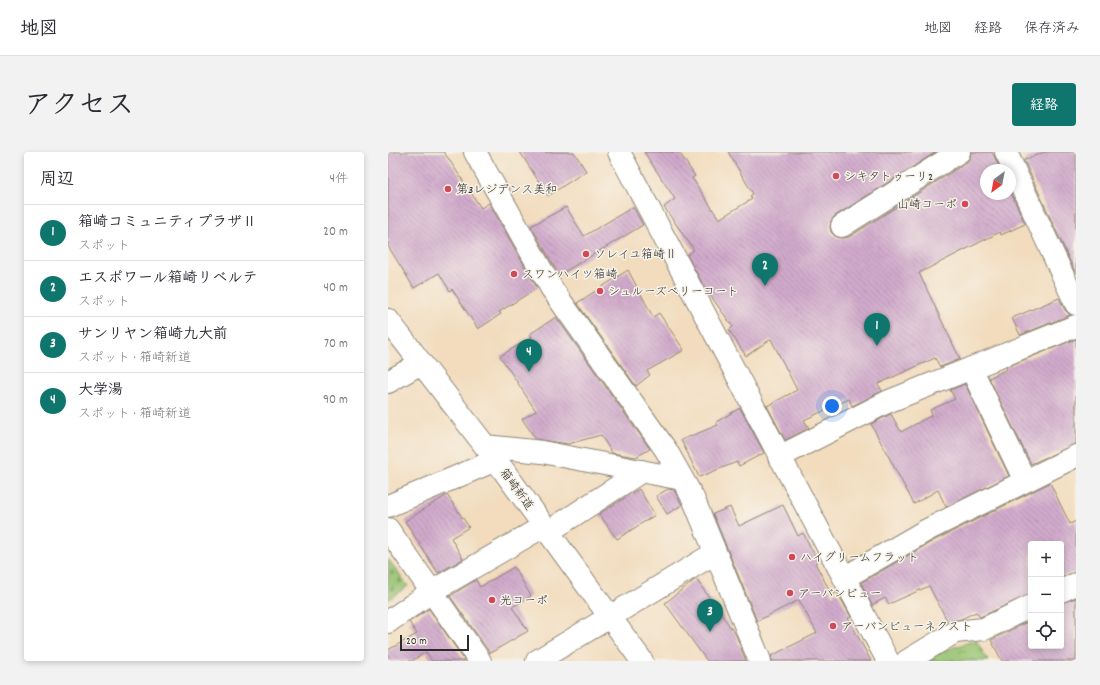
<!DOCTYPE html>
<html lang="ja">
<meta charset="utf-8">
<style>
body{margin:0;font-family:Dekko,"Klee One",sans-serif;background:#f2f2f3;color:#2b2b33}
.controls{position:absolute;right:12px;bottom:12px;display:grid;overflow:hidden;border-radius:4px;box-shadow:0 2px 6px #0003}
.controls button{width:36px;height:36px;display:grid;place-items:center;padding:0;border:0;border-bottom:1px solid #e1e1e2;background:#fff;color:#2b2b33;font:20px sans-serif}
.compass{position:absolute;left:592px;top:12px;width:36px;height:36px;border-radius:50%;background:#fff;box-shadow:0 2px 6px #0003;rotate:212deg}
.scale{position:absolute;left:12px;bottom:10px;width:69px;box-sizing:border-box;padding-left:4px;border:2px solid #2b2b2b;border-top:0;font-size:11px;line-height:14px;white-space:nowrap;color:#2b2b2b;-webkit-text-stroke:3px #f7f3e8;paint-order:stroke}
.you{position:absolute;left:444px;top:254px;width:14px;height:14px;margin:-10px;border:3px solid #fff;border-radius:50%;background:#1a73e8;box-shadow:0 0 0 6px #1a73e833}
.badge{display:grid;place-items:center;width:26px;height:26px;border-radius:50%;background:#0f766e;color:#fff;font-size:13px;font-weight:700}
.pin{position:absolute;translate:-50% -33px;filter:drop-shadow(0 1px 2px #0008)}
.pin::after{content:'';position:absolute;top:21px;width:14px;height:12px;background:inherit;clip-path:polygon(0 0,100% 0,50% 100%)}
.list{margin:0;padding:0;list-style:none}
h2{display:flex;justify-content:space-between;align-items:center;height:52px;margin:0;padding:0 16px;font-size:17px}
h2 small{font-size:13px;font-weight:400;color:#7c7c81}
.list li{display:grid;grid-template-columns:26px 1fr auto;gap:12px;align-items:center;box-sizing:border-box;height:56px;padding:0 16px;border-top:1px solid #e1e1e2}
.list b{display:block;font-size:15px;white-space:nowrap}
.list p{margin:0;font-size:13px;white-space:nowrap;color:#7c7c81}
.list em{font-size:13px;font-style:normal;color:#7c7c81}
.icon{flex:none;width:22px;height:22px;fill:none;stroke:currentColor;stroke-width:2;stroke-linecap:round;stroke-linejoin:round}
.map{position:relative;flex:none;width:688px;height:509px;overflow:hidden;border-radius:4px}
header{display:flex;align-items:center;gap:24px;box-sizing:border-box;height:56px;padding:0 20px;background:#fff;border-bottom:1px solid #e1e1e2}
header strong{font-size:19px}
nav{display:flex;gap:22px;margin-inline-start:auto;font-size:14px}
.intro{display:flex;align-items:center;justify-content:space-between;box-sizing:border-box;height:96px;padding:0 24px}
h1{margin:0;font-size:28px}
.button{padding:10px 18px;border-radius:4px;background:#0f766e;color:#fff;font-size:14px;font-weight:700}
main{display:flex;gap:24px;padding:0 24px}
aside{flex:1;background:#fff;border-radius:4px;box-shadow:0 2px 6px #0003}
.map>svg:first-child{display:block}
</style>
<header>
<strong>地図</strong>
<nav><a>地図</a><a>経路</a><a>保存済み</a></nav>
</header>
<div class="intro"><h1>アクセス</h1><a class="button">経路</a></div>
<main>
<aside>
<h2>周辺<small>4件</small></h2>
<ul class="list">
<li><span class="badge">1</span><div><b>箱崎コミュニティプラザⅡ</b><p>スポット</p></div><em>20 m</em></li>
<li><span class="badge">2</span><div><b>エスポワール箱崎リベルテ</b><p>スポット</p></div><em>40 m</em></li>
<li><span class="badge">3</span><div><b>サンリヤン箱崎九大前</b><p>スポット · 箱崎新道</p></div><em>70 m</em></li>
<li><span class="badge">4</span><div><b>大学湯</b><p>スポット · 箱崎新道</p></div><em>90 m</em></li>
</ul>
</aside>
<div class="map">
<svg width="688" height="509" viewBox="0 0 688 509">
<defs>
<pattern id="cemetery-stones" width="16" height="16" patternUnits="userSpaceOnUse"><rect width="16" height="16" fill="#97c371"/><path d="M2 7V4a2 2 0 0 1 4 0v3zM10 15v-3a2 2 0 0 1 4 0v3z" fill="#7b9f5d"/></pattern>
<pattern id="park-crowns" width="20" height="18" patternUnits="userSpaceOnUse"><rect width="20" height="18" fill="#97c371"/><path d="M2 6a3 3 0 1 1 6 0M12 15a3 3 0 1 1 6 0" fill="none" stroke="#7b9f5d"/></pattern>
<pattern id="building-back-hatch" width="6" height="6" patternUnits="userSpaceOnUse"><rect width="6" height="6" fill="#d1aacc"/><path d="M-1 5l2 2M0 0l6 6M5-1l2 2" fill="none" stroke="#aa8ba6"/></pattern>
</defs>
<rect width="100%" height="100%" fill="#f7f3e8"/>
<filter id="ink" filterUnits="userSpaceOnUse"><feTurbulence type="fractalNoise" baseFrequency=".025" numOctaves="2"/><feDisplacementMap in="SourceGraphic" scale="8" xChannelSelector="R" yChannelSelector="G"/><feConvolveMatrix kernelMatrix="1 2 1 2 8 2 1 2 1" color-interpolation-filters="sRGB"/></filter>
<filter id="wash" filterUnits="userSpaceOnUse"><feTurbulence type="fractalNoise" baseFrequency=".012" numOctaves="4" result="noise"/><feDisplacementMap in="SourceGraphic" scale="16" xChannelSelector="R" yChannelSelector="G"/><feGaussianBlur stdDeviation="0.9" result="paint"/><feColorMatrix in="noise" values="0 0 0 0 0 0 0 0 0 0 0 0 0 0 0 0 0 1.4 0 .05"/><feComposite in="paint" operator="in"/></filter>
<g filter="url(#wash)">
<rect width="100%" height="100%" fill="#f2dcbd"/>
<path fill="url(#cemetery-stones)" stroke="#61774e" d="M0,407L20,434L0,448Z"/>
<path fill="url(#park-crowns)" stroke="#61774e" d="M588,488L600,509H532L543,503Z"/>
<g id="blocks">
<path fill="url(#building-back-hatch)" d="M0,0H56L93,56L101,51L149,136L111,160L113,162L90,177L64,137L62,139L51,121L26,136L0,94Z
M132,0H186L198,19L160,44Z
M256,0H291L307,24L304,26L331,67L364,47L362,44L365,42L340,0H548L447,64L443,69L442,75L443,80L448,85L454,86L461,85L578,11L582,6L583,0H604L613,18H598V42H622V39L637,72L613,83L612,80L531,121L572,207L552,215L547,206L490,232L494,239L464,254L461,247L416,268L421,276L397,288L379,254L409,238L383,187L358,204L341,178L345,175L315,133L299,103L306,98L276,55L287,47Z
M656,0H688V122L636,8Z
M178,55L196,84L245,55L255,73L171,123L143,74Z
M240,118L265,165L271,161L296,198L259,219L262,223L248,234L189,151Z
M671,146L677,158L682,163L632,183L624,166Z
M168,165L262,297L248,305L224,301L213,283L180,292L148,287L134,267L148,259L112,204L144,185L142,182Z
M688,187V292L643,312L601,226L619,217L618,215Z
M577,232L621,324L558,355L550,338L526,352L483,272L503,262L513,280L544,263L542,258L567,247L562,238Z
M352,256L376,301L351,314L349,310L311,325L293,288L330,273L328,270Z
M662,331L682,372L688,369V420L673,425V392H643V442L592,465L588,460L573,467L560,470L541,434L501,452L497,446L484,453L473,431L545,389Z
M251,337L267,363L229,387L211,362Z
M280,337L286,338L294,353L279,362L268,344Z
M59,343L81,375L63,386L75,407L50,421L17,369Z
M395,353L410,384L415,381L430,409L427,411L444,443L449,440L463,465L460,466L483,509H384L383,504L429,481L411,448L369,469L325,362L342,355L351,374Z
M126,415L143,444L124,455L140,479L102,501L62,444L88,428L92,435Z
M308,427L348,483L358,509H319L277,451Z
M688,446V509H614L603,488L643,468V494H673V451Z
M41,457L77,509H44L38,500L24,509H0V498L29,482L21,470Z"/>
</g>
</g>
<g filter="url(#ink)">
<use href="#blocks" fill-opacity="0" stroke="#8e8474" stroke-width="1"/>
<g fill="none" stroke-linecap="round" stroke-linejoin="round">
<defs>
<path id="minor" d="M87,0L164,137L278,298L305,346L372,509
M231,0L500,509
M618,0L688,152
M454,74L571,0
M0,168L108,308L254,509
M583,216L637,329
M0,230L33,211
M97,294L154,300L294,327
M391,305L499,250L688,174
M0,354L108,308
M0,377L92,509
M160,380L254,319
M456,426L539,378L688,304
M673,439L688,432
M0,470L43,440L156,374
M149,509L327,401
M519,509L567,480L596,477L643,454"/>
</defs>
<use href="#minor" stroke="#8e8474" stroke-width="24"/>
<use href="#minor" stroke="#fff" stroke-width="22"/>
</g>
</g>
<g fill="#d1495b" stroke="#f7f3e8" stroke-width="1.5">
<circle cx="448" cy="24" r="4"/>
<circle cx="60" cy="37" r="4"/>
<circle cx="577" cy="52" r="4"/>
<circle cx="198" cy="102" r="4"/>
<circle cx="126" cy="122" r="4"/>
<circle cx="212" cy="139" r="4"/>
<circle cx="404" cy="405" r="4"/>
<circle cx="402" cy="441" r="4"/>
<circle cx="104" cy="448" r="4"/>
<circle cx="445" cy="474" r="4"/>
</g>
<g text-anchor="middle" stroke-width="3" stroke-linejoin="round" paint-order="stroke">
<g font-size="12" fill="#2b2b2b" stroke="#f7f3e8" text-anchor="start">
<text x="456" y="28">シキタトゥーリ2</text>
<text x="68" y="41">第3レジデンス美和</text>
<text x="569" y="56" text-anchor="end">山崎コーポ</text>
<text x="206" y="106">ソレイユ箱崎Ⅱ</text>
<text x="134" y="126">スワンハイツ箱崎</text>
<text x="220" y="143">シュルーズベリーコート</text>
<text x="412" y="409">ハイグリームフラット</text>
<text x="410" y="445">アーバンビュー</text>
<text x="112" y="452">光コーポ</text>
<text x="453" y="478">アーバンビューネクスト</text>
</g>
<g font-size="12" fill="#2b2b2b" stroke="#f7f3e8">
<text transform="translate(129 337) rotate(54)" y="4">箱崎新道</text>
</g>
</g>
</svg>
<div class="controls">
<button>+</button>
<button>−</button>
<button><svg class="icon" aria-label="locate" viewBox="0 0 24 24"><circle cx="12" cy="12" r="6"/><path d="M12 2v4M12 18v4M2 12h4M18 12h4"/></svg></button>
</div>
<svg class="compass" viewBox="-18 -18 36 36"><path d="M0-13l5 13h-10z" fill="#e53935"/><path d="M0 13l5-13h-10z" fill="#7c7c81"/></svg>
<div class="scale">20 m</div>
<div class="you"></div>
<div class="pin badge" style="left:489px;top:194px">1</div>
<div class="pin badge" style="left:377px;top:134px">2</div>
<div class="pin badge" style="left:322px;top:480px">3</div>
<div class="pin badge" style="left:141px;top:220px">4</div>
</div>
</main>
